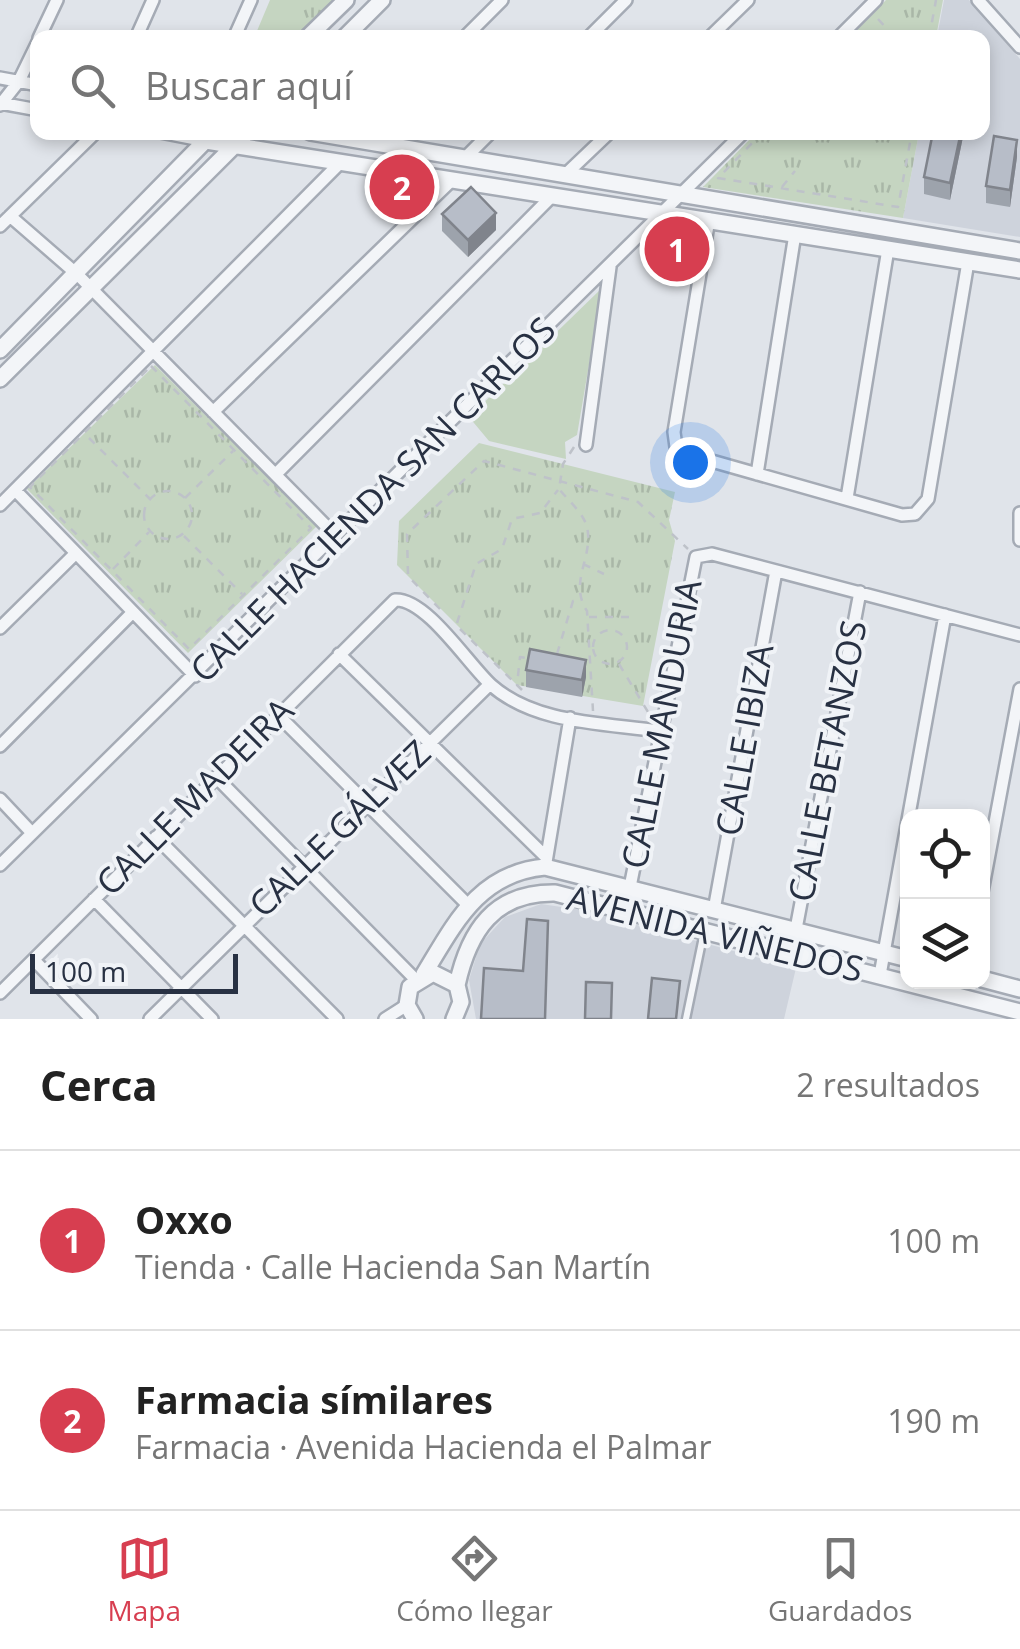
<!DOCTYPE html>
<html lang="es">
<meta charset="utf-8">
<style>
body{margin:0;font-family:"Open Sans",sans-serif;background:#f2f2f2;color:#222}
.controls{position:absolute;right:30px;bottom:30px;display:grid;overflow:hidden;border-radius:20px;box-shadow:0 5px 15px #0003}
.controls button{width:90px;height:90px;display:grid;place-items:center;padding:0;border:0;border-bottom:2px solid #e0e0e0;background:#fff;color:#222;font:50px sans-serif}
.scale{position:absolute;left:30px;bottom:25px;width:208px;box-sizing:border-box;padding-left:10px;border:5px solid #283143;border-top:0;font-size:28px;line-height:35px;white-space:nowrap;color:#283143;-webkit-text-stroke:8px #f0f3f7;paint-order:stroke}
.you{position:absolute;left:690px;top:462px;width:35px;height:35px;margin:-25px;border:8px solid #fff;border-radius:50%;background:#1a73e8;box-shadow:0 0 0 15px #1a73e833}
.badge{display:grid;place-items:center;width:65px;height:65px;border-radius:50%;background:#d73e50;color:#fff;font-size:32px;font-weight:700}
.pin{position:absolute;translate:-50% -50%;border:5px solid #fff;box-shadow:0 2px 10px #0006}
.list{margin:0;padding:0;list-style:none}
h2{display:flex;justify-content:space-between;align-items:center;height:130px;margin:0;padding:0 40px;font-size:42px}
h2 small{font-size:32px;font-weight:400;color:#767676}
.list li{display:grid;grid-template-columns:65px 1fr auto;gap:30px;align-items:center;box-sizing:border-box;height:180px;padding:0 40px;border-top:2px solid #e0e0e0}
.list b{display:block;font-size:38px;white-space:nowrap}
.list p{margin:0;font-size:32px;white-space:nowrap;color:#767676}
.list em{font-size:32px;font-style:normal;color:#767676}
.icon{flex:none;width:55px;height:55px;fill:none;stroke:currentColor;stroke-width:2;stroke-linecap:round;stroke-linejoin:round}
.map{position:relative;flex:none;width:1020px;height:1019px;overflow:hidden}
.search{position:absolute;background:#fff;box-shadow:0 5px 15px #0003;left:30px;right:30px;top:30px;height:110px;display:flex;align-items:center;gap:25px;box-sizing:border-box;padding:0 35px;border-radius:20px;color:#767676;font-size:38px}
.sheet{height:490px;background:#fff}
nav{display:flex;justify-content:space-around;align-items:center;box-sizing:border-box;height:140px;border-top:2px solid #e0e0e0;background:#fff;font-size:28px;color:#767676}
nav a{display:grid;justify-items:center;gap:5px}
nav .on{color:#d73e50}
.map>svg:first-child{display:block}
</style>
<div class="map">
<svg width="1020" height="1019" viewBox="0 0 1020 1019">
<defs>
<pattern id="park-tufts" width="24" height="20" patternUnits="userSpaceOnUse" patternTransform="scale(2.5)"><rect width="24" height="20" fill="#c5d5c1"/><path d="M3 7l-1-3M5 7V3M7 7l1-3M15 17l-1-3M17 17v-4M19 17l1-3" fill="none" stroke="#a9b7a7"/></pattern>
</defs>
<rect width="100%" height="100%" fill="#e0e4ea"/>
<path fill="#ced3dc" d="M944,0H969L1020,59V237L903,218L919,133L982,132V38L937,37Z
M541,904L582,910L796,968L784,1019H476L469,980L480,944L505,917Z"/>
<path fill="#c5d5c1" d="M602,288L577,435L565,442L566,459L489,441L469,417Z"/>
<path fill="url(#park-tufts)" d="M270,0H336L298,37L254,38Z
M886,0H943L936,37H850Z
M756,133H919L903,218L703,187Z
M155,365L317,526L188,653L27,489Z
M479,443L675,492L669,520L675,541L643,706L517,685L397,565L399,521Z"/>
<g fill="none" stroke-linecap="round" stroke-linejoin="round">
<defs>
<path id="service" d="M686,1019L704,932"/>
<path id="minor" d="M978,0L1020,47
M39,38L57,0
M136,38L153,0
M234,38L251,0
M464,38L502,0
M588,38L626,0
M709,38L748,0
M838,38L876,0
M0,78L38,85
M0,103L38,110
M0,105L19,81L38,42
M160,132L206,141
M464,159L491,132
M567,173L610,132
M10,216L78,275L336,536
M709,219L674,432L676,447L687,454L902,515L915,514L928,499L968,262
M0,226L96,132
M213,412L453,179
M586,445L610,267
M276,474L553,195
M757,474L795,234
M16,491L195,676
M847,498L888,249
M0,505L341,162
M1020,513V540
M0,628L76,553
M339,654L546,857
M278,715L467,904
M0,746L132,613
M216,777L416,980
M0,799L32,833
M156,837L337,1019
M546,862L570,718
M0,865L744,132
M982,892L1020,689
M94,899L212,1019
M626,907L696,557L712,554L1020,635
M714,910L776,571
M796,929L860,592
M34,960L91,1019
M880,975L945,615
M0,993L395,600C426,598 468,664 491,685C535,724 603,723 659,731
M150,1019L490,684
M385,1019L407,1005"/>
<path id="tertiary" d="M307,38L346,0
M344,38L382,0
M310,132L1020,251
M206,141L1020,270
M0,350L210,136
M0,379L248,132
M424,974C455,923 479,873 545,867L908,959
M982,979L1020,989
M457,985C469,931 494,892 555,893L1020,1012
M415,1019L407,1005L410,987L433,973L457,985L461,1002L454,1019"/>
</defs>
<use href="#service" stroke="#a5abb5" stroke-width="11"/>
<use href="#minor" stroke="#a5abb5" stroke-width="16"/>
<use href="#tertiary" stroke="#a5abb5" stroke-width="20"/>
<path stroke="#bec2c9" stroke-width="2.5" stroke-dasharray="8 8" stroke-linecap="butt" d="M878,19L890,32
M929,38L936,0
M763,132L718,178L898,207L912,132
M790,132L796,137
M782,187L795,171
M151,366L311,528L189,649L30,487Z
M89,438L150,499
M574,447L563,464L559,489C568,500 584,514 587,527C594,557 568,582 587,611L593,711
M144 515a24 24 0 1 1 48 0a24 24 0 1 1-48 0Z
M185,498L233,451
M184,536L242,594
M583,564L604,574
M113,569L149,532
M440,609L408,576L407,534L484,461L638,502L688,549
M589,617H633
M457,623L476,564L502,549L512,519L540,513L558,490
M460,629L517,685
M593 647a17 17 0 1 1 34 0a17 17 0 1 1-34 0Z
M557,654L573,601H579
M619,664L651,717
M522,690L517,685L520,657L531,659"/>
<use href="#service" stroke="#f3f5f8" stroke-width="6"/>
<use href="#minor" stroke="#f3f5f8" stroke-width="11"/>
<use href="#tertiary" stroke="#f3f5f8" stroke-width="15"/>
</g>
<path fill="#9da3ac" d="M964,132L950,200L924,194V177Z
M1017,157L1010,207L986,203V186Z
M442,214L496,230L468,257L442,231Z
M696,241L692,262L651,256V245Z
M526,670L586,677L582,697L526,687Z"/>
<path fill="#80848c" d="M961,132H964L950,200V183Z
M1017,140V157L1010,207V190Z
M496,213V230L468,257V240Z
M586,660V677L582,697V680Z"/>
<path fill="#b7bdc8" stroke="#80848c" stroke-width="2.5" d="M933,132H961L950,183L924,177Z
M994,136L1017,140L1010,190L986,186Z
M471,187L496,213L468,240L442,214Z
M670,226L696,229L692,251L651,245Z
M530,649L586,660L582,680L526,670Z
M527,919L548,921L545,1019H481L484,968L523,971Z
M652,978L680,981L676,1019H648Z
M586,982L612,983L611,1019H585Z"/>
<g text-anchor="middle" stroke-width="8" stroke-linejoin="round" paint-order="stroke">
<g font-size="35" fill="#283143" stroke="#f0f3f7">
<text transform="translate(373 500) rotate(-45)" y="12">CALLE HACIENDA SAN CARLOS</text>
<text transform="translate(662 724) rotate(-79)" y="12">CALLE MANDURIA</text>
<text transform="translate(745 740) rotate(-80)" y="12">CALLE IBIZA</text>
<text transform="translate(828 761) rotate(-79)" y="12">CALLE BETANZOS</text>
<text transform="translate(195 797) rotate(-45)" y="12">CALLE MADEIRA</text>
<text transform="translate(340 829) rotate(-44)" y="12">CALLE GÁLVEZ</text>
<text transform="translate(715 934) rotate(14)" y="12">AVENIDA VIÑEDOS</text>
</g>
</g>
</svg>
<div class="controls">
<button><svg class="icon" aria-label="locate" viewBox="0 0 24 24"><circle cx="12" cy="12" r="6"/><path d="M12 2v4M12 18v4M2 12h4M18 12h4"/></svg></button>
<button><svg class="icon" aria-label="layers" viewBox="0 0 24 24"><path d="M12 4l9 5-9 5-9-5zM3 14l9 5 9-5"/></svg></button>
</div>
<div class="scale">100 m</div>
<div class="you"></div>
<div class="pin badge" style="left:677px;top:249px">1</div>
<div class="pin badge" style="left:402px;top:187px">2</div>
<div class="search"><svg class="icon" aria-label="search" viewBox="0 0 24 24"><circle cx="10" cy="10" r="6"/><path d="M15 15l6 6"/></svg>Buscar aquí</div>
</div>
<section class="sheet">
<h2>Cerca<small>2 resultados</small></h2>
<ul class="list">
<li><span class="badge">1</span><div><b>Oxxo</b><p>Tienda · Calle Hacienda San Martín</p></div><em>100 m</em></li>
<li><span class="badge">2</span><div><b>Farmacia símilares</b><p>Farmacia · Avenida Hacienda el Palmar</p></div><em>190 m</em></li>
</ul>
</section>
<nav>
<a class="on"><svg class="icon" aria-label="map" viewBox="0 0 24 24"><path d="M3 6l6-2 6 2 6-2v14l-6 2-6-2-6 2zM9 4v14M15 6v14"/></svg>Mapa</a>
<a><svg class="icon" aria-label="directions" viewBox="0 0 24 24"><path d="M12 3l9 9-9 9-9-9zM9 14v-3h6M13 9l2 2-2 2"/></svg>Cómo llegar</a>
<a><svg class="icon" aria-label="saved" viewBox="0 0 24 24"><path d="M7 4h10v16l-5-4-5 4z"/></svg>Guardados</a>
</nav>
